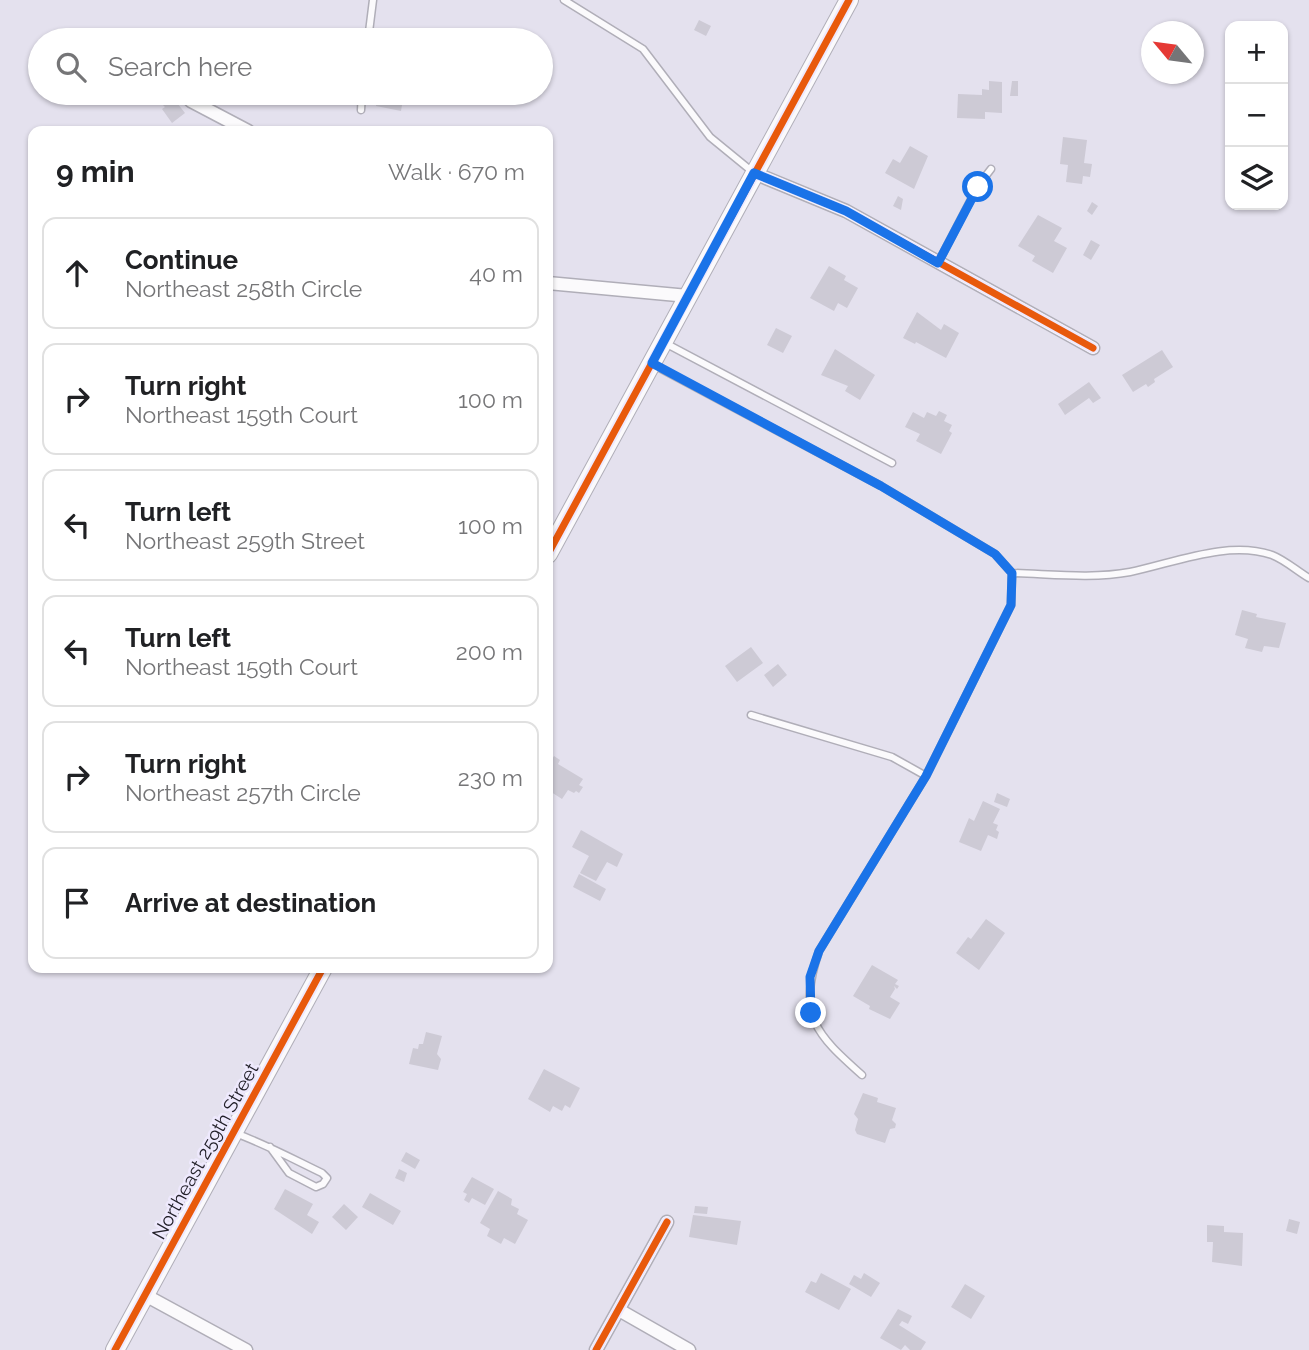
<!DOCTYPE html>
<meta charset="utf-8">
<style>
body{margin:0;font-family:Raleway,sans-serif;background:#f6f6f6;color:#202124}
.controls{position:absolute;right:21px;top:21px;display:grid;overflow:hidden;border-radius:14px;box-shadow:0 2px 5px #0004}
.controls button{width:63px;height:63px;display:grid;place-items:center;padding:0;border:0;border-bottom:2px solid #e0e0e0;background:#fff;color:#202124;font:35px sans-serif}
.compass{position:absolute;left:1141px;top:21px;width:63px;height:63px;border-radius:50%;background:#fff;box-shadow:0 2px 5px #0004;rotate:299deg}
.stop{position:absolute;width:21px;height:21px;margin:-16px;border:5px solid #1a73e8;border-radius:50%;background:#fff}
.stop.end{background:#1a73e8;border-color:#fff;box-shadow:0 2px 7px #0008}
.list{margin:0;padding:0;list-style:none}
h2{display:flex;justify-content:space-between;align-items:center;height:91px;margin:0;padding:0 28px;font-size:30px}
h2 small{font-size:23px;font-weight:400;color:#757577}
.list li{display:grid;grid-template-columns:46px 1fr auto;gap:21px;align-items:center;box-sizing:border-box;height:112px;margin:0 14px 14px;padding:0 14px;border:2px solid #e0e0e0;border-radius:14px}
.list b{display:block;font-size:26px;white-space:nowrap}
.list p{margin:0;font-size:23px;white-space:nowrap;color:#757577}
.list em{font-size:23px;font-style:normal;color:#757577}
.icon{flex:none;width:38px;height:38px;fill:none;stroke:currentColor;stroke-width:2;stroke-linecap:round;stroke-linejoin:round}
.map{position:relative;flex:none;width:1309px;height:1350px;overflow:hidden}
.search{position:absolute;background:#fff;box-shadow:0 2px 5px #0004;left:28px;top:28px;width:525px;height:77px;display:flex;align-items:center;gap:18px;box-sizing:border-box;padding:0 24px;border-radius:38px;color:#757577;font-size:26px}
.panel{position:absolute;background:#fff;box-shadow:0 2px 5px #0004;left:28px;top:126px;width:525px;height:847px;border-radius:14px}
.map>svg:first-child{display:block}
</style>
<div class="map">
<svg width="1309" height="1350" viewBox="0 0 1309 1350">
<rect width="100%" height="100%" fill="#e4e1ee"/>
<path fill="#cdcad5" d="M699,20L711,26L706,36L694,30Z
M391,28L415,32L413,40H389Z
M989,81L1002,82V113L985,112V119L957,118L958,94L982,95V89L989,90Z
M1012,81H1018V96H1010Z
M339,93H350L349,100L339,99Z
M378,93H404L401,111L376,106Z
M170,94L185,113L172,123L162,109L165,107L160,102Z
M1063,137L1087,140L1084,163L1092,164L1090,177L1083,176L1082,184L1066,182L1068,165L1060,164Z
M910,146L928,156L914,189L885,173L893,159L900,163Z
M898,196L903,199L901,210L893,206Z
M1092,202L1098,206L1092,215L1087,211Z
M1038,215L1062,228L1054,241L1067,248L1053,273L1032,261L1035,256L1018,246Z
M1091,240L1100,245L1091,260L1083,255Z
M829,266L846,276L844,280L858,288L847,308L838,303L834,311L810,298Z
M917,312L941,330L944,324L959,333L946,358L916,342L915,344L903,338Z
M776,328L792,336L783,353L767,345Z
M835,349L875,375L860,400L845,391L848,386L821,375Z
M1162,350L1173,367L1154,379L1155,382L1148,387L1146,384L1133,392L1122,375Z
M1089,382L1101,398L1093,403L1089,398L1065,415L1058,404Z
M939,411L947,415L944,421L952,425L949,431L952,433L941,454L916,441L920,434L905,427L913,412L924,418L927,412L936,416Z
M1242,610L1257,614L1256,617L1286,623L1279,648L1264,646L1262,652L1245,648L1248,639L1235,635Z
M751,647L763,663L737,682L725,666Z
M778,664L787,675L773,687L764,675Z
M554,756L560,760L558,764L583,779L579,785L583,787L579,793L576,791L574,793L568,790L562,799L548,790V766Z
M997,793L1010,799L1007,807L994,802Z
M983,801L1000,809L993,823L998,825L996,830L999,832L997,839L988,835L981,851L959,842L969,818L974,821Z
M581,830L623,854L617,867L607,862L596,881L580,873L589,856L572,847Z
M579,874L606,889L600,901L573,887Z
M986,919L1005,933L979,970L956,953L968,937L971,939Z
M872,965L898,980L895,984L899,986L897,989L894,986L895,989L890,997L900,1003L890,1019L869,1009L870,1006L853,996Z
M426,1032L442,1036L437,1054L441,1059L438,1070L409,1064L413,1048L418,1049L419,1044H423Z
M544,1069L580,1088L570,1108L565,1105L562,1111L553,1106L550,1112L528,1099Z
M863,1093L878,1098L877,1102L896,1108L892,1120L896,1124L895,1128L890,1129L885,1143L857,1134L855,1130L858,1119L854,1114Z
M406,1152L420,1160L415,1169L401,1161Z
M399,1169L407,1173L404,1182L395,1178Z
M472,1177L494,1189L485,1205L472,1198L469,1203L464,1200L467,1194L463,1192Z
M285,1189L313,1204L307,1215L319,1222L312,1234L274,1209Z
M498,1191L512,1199L511,1205L519,1209L517,1214L528,1220L515,1244L504,1238L501,1244L487,1236L490,1229L480,1223Z
M370,1193L401,1211L393,1225L362,1207Z
M344,1204L358,1217L346,1230L332,1217Z
M695,1206L708,1207L707,1214L694,1213Z
M693,1215L741,1221L737,1245L689,1237Z
M1289,1219L1300,1222L1297,1234L1286,1231Z
M1207,1225L1224,1226V1232L1243,1233L1242,1266L1212,1262L1213,1242H1207Z
M821,1273L851,1289L839,1310L805,1292L811,1281L816,1283Z
M864,1273L880,1283L871,1297L849,1284L854,1275L861,1279Z
M965,1284L985,1296L971,1319L951,1307Z
M898,1309L912,1316L908,1324L902,1321L899,1325L926,1342L921,1350H910L905,1345L901,1350L880,1338Z"/>
<g fill="none" stroke-linecap="round" stroke-linejoin="round">
<defs>
<path id="lane" d="M564,0L643,49L710,137L754,173
M368,40L373,0
M361,110L362,93
M938,263L978,186L991,169
M665,343L892,463
M652,364L881,486L995,554L1012,573
M1012,573C1051,574 1092,579 1130,572C1174,563 1228,540 1272,555C1285,560 1297,571 1309,578
M751,715L892,757L926,776
M862,1075C816,1034 797,1016 819,951L926,776L1011,605L1012,573
M235,1133C265,1144 293,1159 322,1173L327,1178L323,1184L316,1187L289,1173L270,1147"/>
<path id="street" d="M183,93L191,101L248,131
M754,173L846,211L1093,348
M548,283L688,296
M145,1295L246,1350
M619,1310L689,1350
M596,1350L667,1222"/>
<path id="secondary" d="M548,554L849,0
M115,1350L323,968"/>
</defs>
<use href="#lane" stroke="#b0aeb8" stroke-width="9"/>
<use href="#street" stroke="#b0aeb8" stroke-width="15"/>
<use href="#secondary" stroke="#b0aeb8" stroke-width="20"/>
<use href="#lane" stroke="#fbfafc" stroke-width="6"/>
<use href="#street" stroke="#fbfafc" stroke-width="12"/>
<use href="#secondary" stroke="#fbfafc" stroke-width="18"/>
<defs>
<path id="cycleway" d="M754,173L846,211L1093,348
M548,554L849,0
M115,1350L323,968
M596,1350L667,1222"/>
</defs>
<use href="#cycleway" stroke="#eee9fd" stroke-width="11"/>
<use href="#cycleway" stroke="#e8590c" stroke-width="7"/>
</g>
<g fill="none" stroke-linecap="round" stroke-linejoin="round">
<path stroke="#1a73e8" stroke-width="9" d="M811,1013L810,977L819,951L926,776L1011,605L1012,573L995,554L881,486L652,363L754,173L846,211L938,263L978,187"/>
</g>
<g text-anchor="middle" stroke-width="5" stroke-linejoin="round" paint-order="stroke">
<g font-size="19" fill="#23212a" stroke="#eee9fd">
<text transform="translate(205 1151) rotate(-61)" y="7">Northeast 259th Street</text>
</g>
</g>
</svg>
<div class="controls">
<button>+</button>
<button>−</button>
<button><svg class="icon" aria-label="layers" viewBox="0 0 24 24"><path d="M12 4l9 5-9 5-9-5zM3 14l9 5 9-5"/></svg></button>
</div>
<svg class="compass" viewBox="-18 -18 36 36"><path d="M0-13l5 13h-10z" fill="#e53935"/><path d="M0 13l5-13h-10z" fill="#757577"/></svg>
<div class="stop" style="left:978px;top:187px"></div>
<div class="stop end" style="left:811px;top:1013px"></div>
<div class="search"><svg class="icon" aria-label="search" viewBox="0 0 24 24"><circle cx="10" cy="10" r="6"/><path d="M15 15l6 6"/></svg>Search here</div>
<section class="panel">
<h2>9 min<small>Walk · 670 m</small></h2>
<ul class="list">
<li><svg class="icon" aria-label="ahead" viewBox="0 0 24 24"><path d="M12 20V5M6 11l6-6 6 6"/></svg><div><b>Continue</b><p>Northeast 258th Circle</p></div><em>40 m</em></li>
<li><svg class="icon" aria-label="right" viewBox="0 0 24 24"><path d="M7 20v-9h11M14 6l5 5-5 5"/></svg><div><b>Turn right</b><p>Northeast 159th Court</p></div><em>100 m</em></li>
<li><svg class="icon" aria-label="left" viewBox="0 0 24 24"><path d="M17 20v-9H6M10 6l-5 5 5 5"/></svg><div><b>Turn left</b><p>Northeast 259th Street</p></div><em>100 m</em></li>
<li><svg class="icon" aria-label="left" viewBox="0 0 24 24"><path d="M17 20v-9H6M10 6l-5 5 5 5"/></svg><div><b>Turn left</b><p>Northeast 159th Court</p></div><em>200 m</em></li>
<li><svg class="icon" aria-label="right" viewBox="0 0 24 24"><path d="M7 20v-9h11M14 6l5 5-5 5"/></svg><div><b>Turn right</b><p>Northeast 257th Circle</p></div><em>230 m</em></li>
<li><svg class="icon" aria-label="arrive" viewBox="0 0 24 24"><path d="M6 21V4h12l-3 4 3 4H6"/></svg><div><b>Arrive at destination</b></div></li>
</ul>
</section>
</div>
